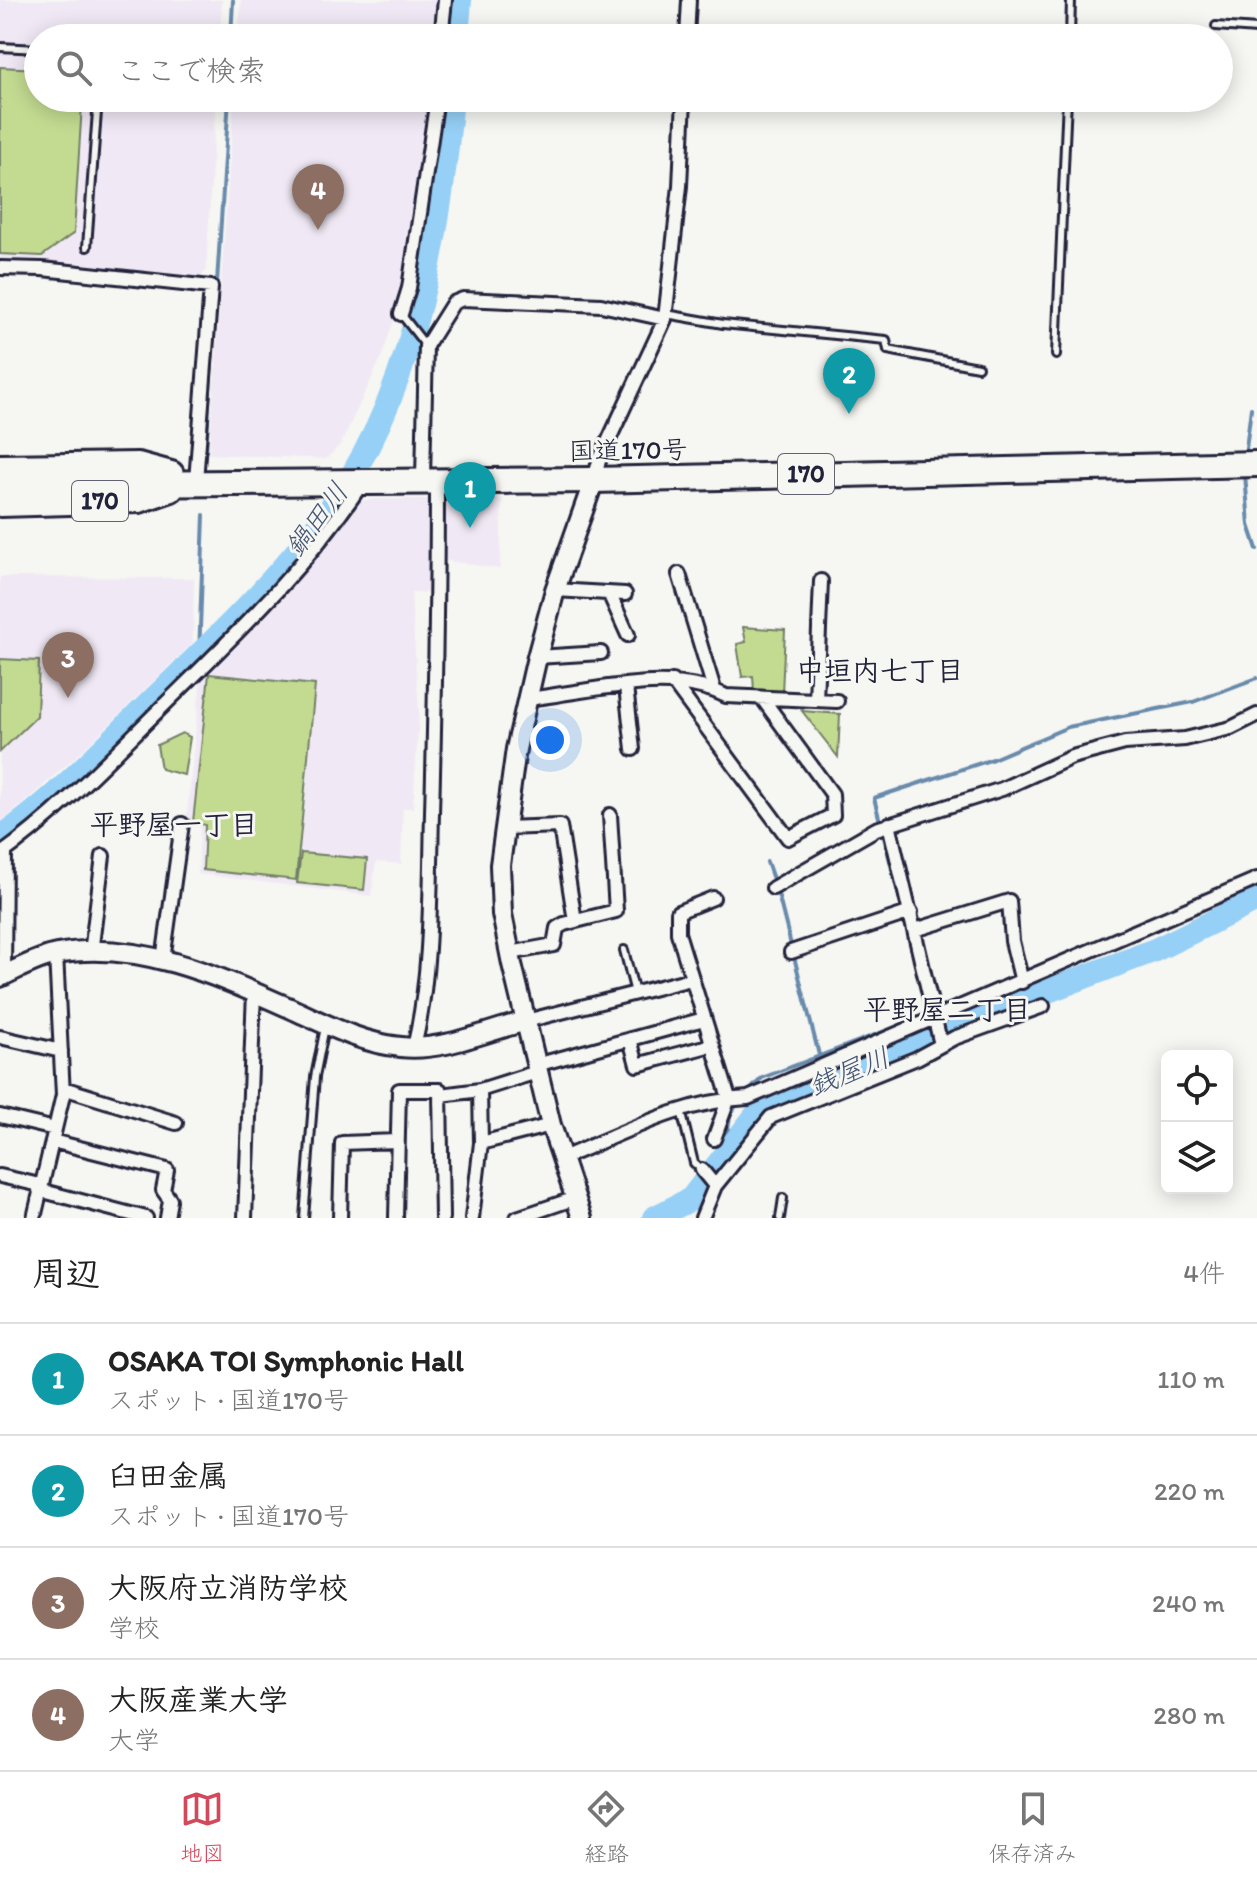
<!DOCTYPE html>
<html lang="ja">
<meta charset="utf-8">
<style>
body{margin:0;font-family:Itim,"Klee One",sans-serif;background:#f6f6f6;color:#222}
.controls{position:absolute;right:24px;bottom:24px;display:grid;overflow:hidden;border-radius:12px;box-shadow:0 4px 20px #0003}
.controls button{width:72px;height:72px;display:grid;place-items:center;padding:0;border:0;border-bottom:2px solid #e0e0e0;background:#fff;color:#222;font:40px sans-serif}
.you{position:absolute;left:550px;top:740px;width:28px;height:28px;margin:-20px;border:6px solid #fff;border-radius:50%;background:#1a73e8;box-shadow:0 0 0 12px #1a73e833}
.badge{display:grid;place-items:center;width:52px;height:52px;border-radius:50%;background:#d1495b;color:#fff;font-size:26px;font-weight:700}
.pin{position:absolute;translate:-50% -66px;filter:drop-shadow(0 2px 4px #0008)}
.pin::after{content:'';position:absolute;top:42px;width:28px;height:24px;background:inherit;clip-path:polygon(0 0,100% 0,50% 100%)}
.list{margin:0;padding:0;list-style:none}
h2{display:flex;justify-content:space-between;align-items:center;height:104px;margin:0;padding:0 32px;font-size:34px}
h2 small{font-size:26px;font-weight:400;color:#767676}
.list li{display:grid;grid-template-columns:52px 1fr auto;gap:24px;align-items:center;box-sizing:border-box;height:112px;padding:0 32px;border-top:2px solid #e0e0e0}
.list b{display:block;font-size:30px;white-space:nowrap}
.list p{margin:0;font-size:26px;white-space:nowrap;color:#767676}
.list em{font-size:26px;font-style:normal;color:#767676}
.icon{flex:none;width:44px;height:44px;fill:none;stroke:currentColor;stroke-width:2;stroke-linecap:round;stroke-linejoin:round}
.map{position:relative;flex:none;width:1257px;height:1218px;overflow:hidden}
.search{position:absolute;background:#fff;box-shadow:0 4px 20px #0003;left:24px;right:24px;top:24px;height:88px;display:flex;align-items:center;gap:20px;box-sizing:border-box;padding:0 28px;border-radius:44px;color:#767676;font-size:30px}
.sheet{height:552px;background:#fff}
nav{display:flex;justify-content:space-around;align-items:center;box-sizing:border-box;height:112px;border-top:2px solid #e0e0e0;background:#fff;font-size:22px;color:#767676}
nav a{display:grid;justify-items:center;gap:4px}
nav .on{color:#d1495b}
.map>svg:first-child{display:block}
</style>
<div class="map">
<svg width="1257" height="1218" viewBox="0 0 1257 1218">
<rect width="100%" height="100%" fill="#f6f6f2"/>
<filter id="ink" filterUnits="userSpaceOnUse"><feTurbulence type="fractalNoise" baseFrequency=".0125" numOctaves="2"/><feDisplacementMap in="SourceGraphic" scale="16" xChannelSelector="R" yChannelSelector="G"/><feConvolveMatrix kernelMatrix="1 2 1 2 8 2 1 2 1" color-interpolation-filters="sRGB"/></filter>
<g filter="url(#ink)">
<path fill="#f0e9f5" d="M0,0H222L220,38H38V98H216L206,271L198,279L0,262Z
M241,0H439L436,38H238Z
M234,98H429L402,295L382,356L341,444L326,459L209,454Z
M378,499H502L500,569L442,560L444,589L431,587V593L411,592L419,713L413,808H403L401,864L376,862L371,896L198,874L200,827L186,825L201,677L248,630L356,501Z
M0,577L194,578L193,643L80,753L0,824Z"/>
<path fill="#c3db91" stroke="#727e66" stroke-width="2" d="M0,67L38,69V98H77L82,104L74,233L42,256L0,254Z
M743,627L785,630L782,693L754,691L753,676L742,677L737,644L746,642Z
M0,659L39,661L37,716L0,752Z
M209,674L315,685L296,880L203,870L205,825L193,822Z
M802,711L840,714L838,757Z
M182,733L190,737L184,775L161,769L157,745Z
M301,853L367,859L364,890L297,883Z"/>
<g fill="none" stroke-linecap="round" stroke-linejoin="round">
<path stroke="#688aab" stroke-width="4" d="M231,38L233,0
M206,451L229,98
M1245,457L1251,408
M1245,474L1249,525L1257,549
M199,656L204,515
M767,862L774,882
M777,890L819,1055
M916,963L874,798L993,759L1068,727L1193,702L1257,678
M747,1093L762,1078L924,1016L928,1011
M733,1146L727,1135L730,1116L738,1102"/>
<path stroke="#96d0f6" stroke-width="24" d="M457,38L460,0
M0,838C59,797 109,742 161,692C218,637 274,583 322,520C414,399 438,245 452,98
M654,1218L691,1199L760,1110L780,1098L916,1048L925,1038L1155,950L1257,900"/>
<defs>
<path id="lane" d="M1216,26L1257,29
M1070,38L1071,0
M0,47L38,49
M87,247L98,98
M401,314L426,346
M666,314L723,324L886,340L888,350L978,367
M1056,355L1067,98
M624,950L635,993
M681,1110L694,1163L702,1170
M304,1218L315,1077L325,1027
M780,1218L783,1198"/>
<path id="street" d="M441,38L445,0
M687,38L689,0
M0,268L42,269L211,287L196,481
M401,314L409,288L437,98
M423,478L426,346L453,303L463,299L601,305L665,319
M594,480L599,461L665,319L680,186L684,98
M679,574L714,689
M555,590L625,594
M609,593L628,635
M537,657L601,653
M672,681L788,838L833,815L832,794L762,698
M626,687L633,749
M528,699C587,692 672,668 726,696L837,701
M816,700L821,581
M889,824L941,1045
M504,828L560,826L575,921
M0,855C60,812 111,757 163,706C234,636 307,567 362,483
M773,888L876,829L1002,789L1072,757L1125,743L1185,739L1231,728L1257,715
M713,898L678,912V933L729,1098L714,1139
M915,930L1009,901L1012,941L1022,982
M791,952L911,912
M91,953L103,856
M510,953L554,945L557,928L564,924L616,911L610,815
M163,960L182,824
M4,975L5,851
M526,1021L691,979
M0,1037L61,1051
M630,1039L637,1065L712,1045
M414,1048C432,971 430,892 432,813C435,701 437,590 437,478
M536,1065L704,1019
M63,1088L176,1123
M441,1095L480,1090L537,1072
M0,1116L55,1129
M52,1141L167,1170L163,1190L170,1200L167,1218
M481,1143L551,1125
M563,1158C624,1133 681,1101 748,1098L1257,879
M702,1170L715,1186
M0,1176L40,1185
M39,1190L146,1218
M34,1218L63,1095L56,954
M245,1218L254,992
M340,1218L342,1143L397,1141
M396,1218L399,1090H440L442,1218
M472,1218L481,1143L480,1090
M517,1218L576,1198
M702,1218L715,1186L771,1117L917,1058L954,1038L1043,1006"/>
<path id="secondary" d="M0,977C18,969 37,958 57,954C138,939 220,977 292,1009C327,1025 361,1043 401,1047C441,1052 487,1031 526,1021
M582,1218L551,1125L512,964L502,914L500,865L516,749L537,657L555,590L594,480"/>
<path id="highway" d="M0,467L138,465L171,474
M0,485L594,480L1257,464
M0,504L139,500L171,489"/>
</defs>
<use href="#lane" stroke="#22223b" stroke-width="12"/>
<use href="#street" stroke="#22223b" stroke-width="18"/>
<use href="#secondary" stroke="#22223b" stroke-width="24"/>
<use href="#highway" stroke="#22223b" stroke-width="30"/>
<use href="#lane" stroke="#f6f6f2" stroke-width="6"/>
<use href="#street" stroke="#f6f6f2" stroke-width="12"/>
<use href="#secondary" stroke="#f6f6f2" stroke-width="18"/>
<use href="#highway" stroke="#f6f6f2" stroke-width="24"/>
</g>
</g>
<g text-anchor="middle" stroke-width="6" stroke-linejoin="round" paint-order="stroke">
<g fill="#f6f6f2" stroke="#626272" stroke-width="2">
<rect x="778" y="454" width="56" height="40" rx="6"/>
<rect x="72" y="481" width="56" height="40" rx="6"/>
</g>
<g font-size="24" font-weight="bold" fill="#22223b">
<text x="806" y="482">170</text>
<text x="100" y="509">170</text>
</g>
<g font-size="26" fill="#22223b" stroke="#f6f6f2">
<text transform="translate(628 450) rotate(-1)" y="9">国道170号</text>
</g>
<g font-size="28" font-style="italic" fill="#455673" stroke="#f6f6f2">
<text transform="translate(316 519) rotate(-53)" y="10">鍋田川</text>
<text transform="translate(849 1071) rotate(-22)" y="10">銭屋川</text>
</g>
<g font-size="28" font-weight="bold" fill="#22223b" stroke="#f6f6f2">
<text x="880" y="680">中垣内七丁目</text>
<text x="174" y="834">平野屋一丁目</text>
<text x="947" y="1019">平野屋二丁目</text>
</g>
</g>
</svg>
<div class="controls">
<button><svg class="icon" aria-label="locate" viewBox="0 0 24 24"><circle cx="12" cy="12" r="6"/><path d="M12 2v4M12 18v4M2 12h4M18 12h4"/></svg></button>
<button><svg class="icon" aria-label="layers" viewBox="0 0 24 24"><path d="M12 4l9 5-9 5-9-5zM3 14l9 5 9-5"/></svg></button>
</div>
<div class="you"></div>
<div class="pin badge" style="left:470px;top:528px;background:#0f9aa8">1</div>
<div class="pin badge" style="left:849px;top:414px;background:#0f9aa8">2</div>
<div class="pin badge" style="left:68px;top:698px;background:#8d6e63">3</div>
<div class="pin badge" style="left:318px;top:230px;background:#8d6e63">4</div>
<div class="search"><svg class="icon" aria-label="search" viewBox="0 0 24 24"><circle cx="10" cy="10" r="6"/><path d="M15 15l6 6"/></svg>ここで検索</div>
</div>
<section class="sheet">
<h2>周辺<small>4件</small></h2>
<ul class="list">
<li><span class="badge" style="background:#0f9aa8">1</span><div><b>OSAKA TOI Symphonic Hall</b><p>スポット · 国道170号</p></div><em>110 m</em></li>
<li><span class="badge" style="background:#0f9aa8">2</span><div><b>臼田金属</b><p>スポット · 国道170号</p></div><em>220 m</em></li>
<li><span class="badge" style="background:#8d6e63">3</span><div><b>大阪府立消防学校</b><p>学校</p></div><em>240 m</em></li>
<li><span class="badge" style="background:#8d6e63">4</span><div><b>大阪産業大学</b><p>大学</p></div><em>280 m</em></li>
</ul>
</section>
<nav>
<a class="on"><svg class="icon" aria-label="map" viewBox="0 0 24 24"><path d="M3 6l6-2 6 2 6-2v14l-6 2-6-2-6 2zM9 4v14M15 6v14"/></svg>地図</a>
<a><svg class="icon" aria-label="directions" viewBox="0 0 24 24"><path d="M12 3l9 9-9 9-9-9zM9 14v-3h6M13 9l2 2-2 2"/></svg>経路</a>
<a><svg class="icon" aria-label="saved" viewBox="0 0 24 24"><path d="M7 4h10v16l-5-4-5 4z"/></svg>保存済み</a>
</nav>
